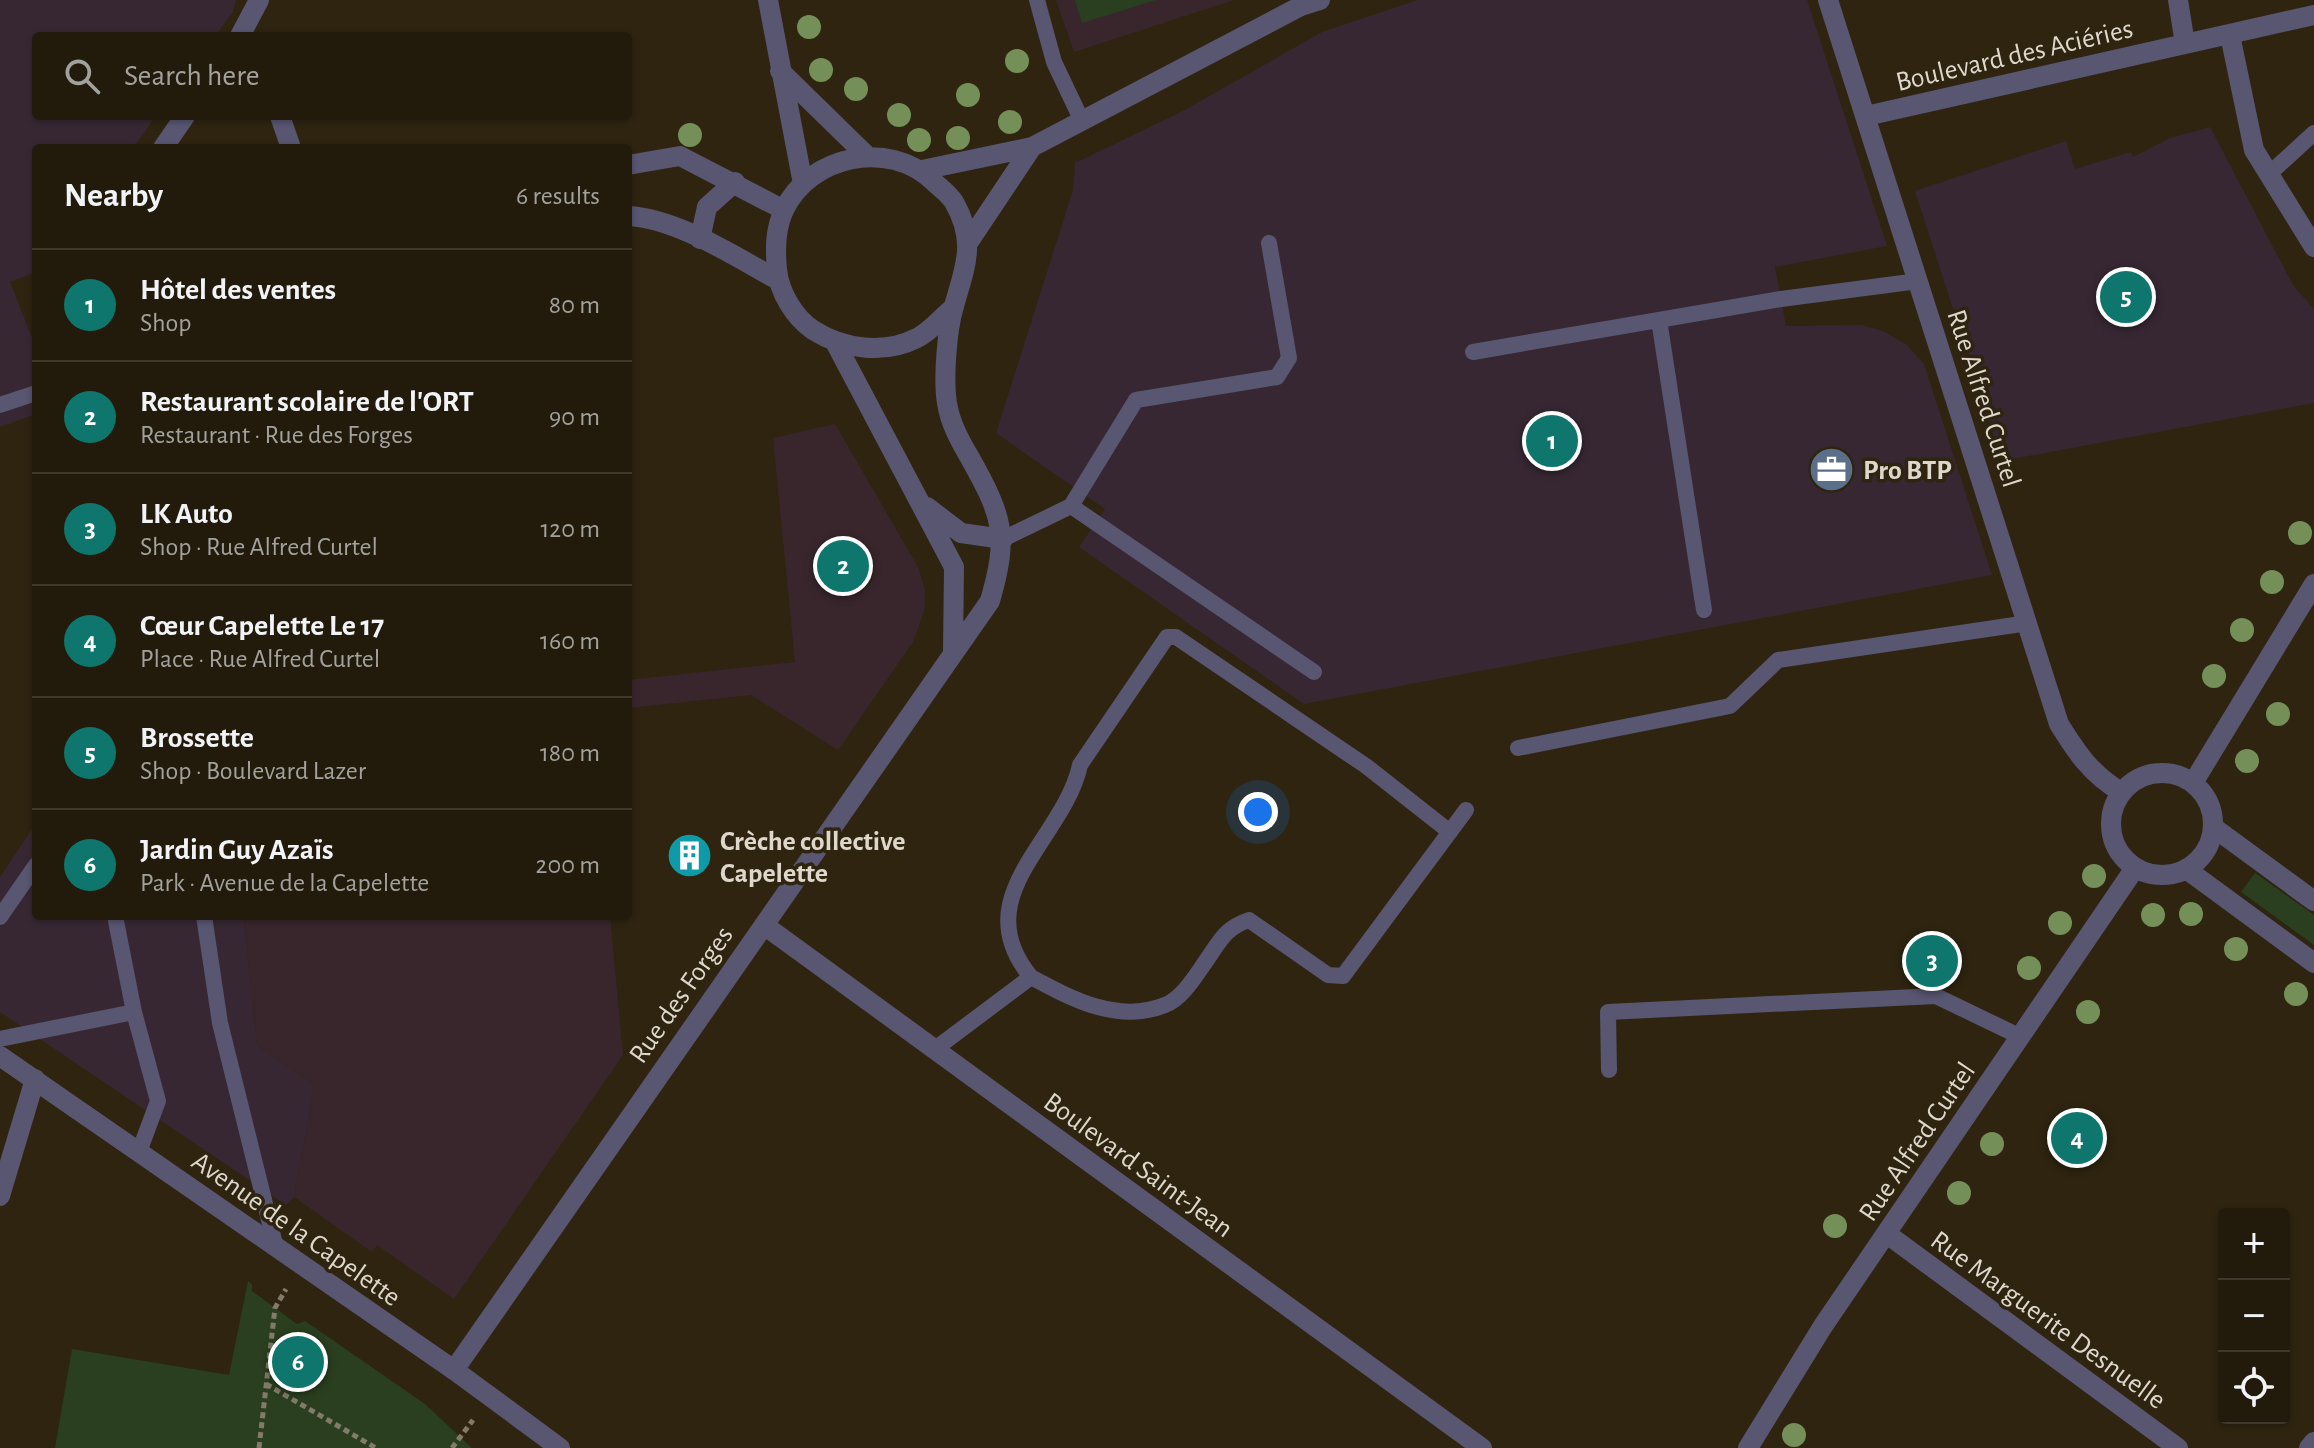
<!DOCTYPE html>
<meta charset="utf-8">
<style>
body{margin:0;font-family:"Alegreya Sans",sans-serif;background:#2a2415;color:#f1f3f6}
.controls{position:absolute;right:24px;bottom:24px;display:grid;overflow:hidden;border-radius:8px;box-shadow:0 2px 6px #0004}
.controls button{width:72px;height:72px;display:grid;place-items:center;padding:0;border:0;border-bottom:2px solid #3f392d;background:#221b0c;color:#f1f3f6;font:40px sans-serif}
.you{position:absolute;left:1258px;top:812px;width:28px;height:28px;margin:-20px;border:6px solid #fff;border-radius:50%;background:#1a73e8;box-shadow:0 0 0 12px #1a73e833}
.badge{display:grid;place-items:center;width:52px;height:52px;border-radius:50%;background:#0f766e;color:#fff;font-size:26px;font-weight:700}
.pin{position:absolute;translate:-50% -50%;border:4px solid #fff;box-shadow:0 2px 8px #0006}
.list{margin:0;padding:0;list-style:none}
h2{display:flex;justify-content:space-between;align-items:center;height:104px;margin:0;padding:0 32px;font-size:34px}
h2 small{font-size:26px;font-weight:400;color:#a2a19d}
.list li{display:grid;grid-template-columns:52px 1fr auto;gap:24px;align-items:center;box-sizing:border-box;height:112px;padding:0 32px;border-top:2px solid #3f392d}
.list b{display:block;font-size:30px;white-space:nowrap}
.list p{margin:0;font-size:26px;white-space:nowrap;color:#a2a19d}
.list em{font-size:26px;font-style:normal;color:#a2a19d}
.icon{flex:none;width:44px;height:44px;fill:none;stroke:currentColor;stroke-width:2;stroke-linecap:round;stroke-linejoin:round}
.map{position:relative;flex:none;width:2314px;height:1448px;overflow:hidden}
.search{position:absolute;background:#221b0c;box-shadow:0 2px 6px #0004;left:32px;top:32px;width:600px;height:88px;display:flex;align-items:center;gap:20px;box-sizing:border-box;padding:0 28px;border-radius:8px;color:#a2a19d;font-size:30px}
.panel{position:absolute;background:#221b0c;box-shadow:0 2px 6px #0004;left:32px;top:144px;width:600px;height:776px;border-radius:8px}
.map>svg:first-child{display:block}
</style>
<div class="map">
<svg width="2314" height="1448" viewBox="0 0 2314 1448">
<rect width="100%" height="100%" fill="#2e2410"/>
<path fill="#372732" d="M0,0H236L233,12L215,36H36V116H156L133,148H36V272L10,282L36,348V414L0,427Z
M1418,0H1807L1887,246L1775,267L1786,326L1863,325L1885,332L1907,345L1924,364L1992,575L1304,704L1079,547L1105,509L996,433L1073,190L1075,163L1183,111L1322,32Z
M2210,127L2293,285L2314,309V403L2002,461L1915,191L2066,141L2075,169L2131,152L2133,157L2170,138Z
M36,823V916H244L257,1045L315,1085L294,1197L286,1205L0,1012V877Z"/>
<path fill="#39262d" d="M1056,0H1234L1074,52Z
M835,424L918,567L925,590V608L913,642L838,750L751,695L628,708V680L795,662L773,438Z
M244,916H610L623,1055L454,1299L377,1245L372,1252L294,1197L315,1085L257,1045Z"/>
<path fill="#2a3f1f" d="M1075,0H1156L1082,23Z
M2255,873L2314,915V945L2241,892Z
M248,1281L252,1284V1291L297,1324L305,1321L425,1404L472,1448H55L72,1349L229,1375Z"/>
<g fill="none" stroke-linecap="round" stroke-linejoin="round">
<path stroke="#837a6a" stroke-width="5" stroke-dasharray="6 4" stroke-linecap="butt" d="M266,1384L376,1448
M259,1448L275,1308L286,1289
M452,1448L473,1420"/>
<path stroke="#585671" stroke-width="16" d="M1037,0L1054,62L1082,121
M2268,175L2314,133
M1659,320L1704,610
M1473,352L1781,299L1918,281
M0,405L36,393
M1071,506L1314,672
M1003,539L1071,506L1136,400L1277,377L1289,358L1269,243
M1518,748L1730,706L1778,660L2028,623
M115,916L134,1012
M204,916L220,1023L276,1248
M0,917L36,865
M1031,977C964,896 1064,840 1080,765L1167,637H1176L1366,766L1450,832
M0,1039L134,1012L158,1101L139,1152
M935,1049L1031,977C1072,999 1118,1024 1165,1005C1182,999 1196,975 1206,961C1220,941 1225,928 1249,920L1328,975L1343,976L1466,810
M1609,1070L1608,1012L1936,996L2021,1037"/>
<path stroke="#585671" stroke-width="20" d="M768,0L803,184
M1828,0L2059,724C2077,753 2091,774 2121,792
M2178,0L2185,44
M2230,35L2254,150L2314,247
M240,36L259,0
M780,71L867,156
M280,116L291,148
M1866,116L2314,15
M163,148L185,116
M628,165L680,156L784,210
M922,170L1032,147L1301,6L1320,0
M628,216C676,218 736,257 778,280
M700,239L707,207L735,182
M968,243L1032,147
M835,342L954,567L953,651
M927,507L961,533L1003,539
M2111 824a51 51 0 1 1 102 0a51 51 0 1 1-102 0Z
M2193,783L2314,584
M2213,827L2314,901
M2186,869L2314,963
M764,925L1482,1448
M1887,1234L2178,1448
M454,1370L990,601C1009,535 1003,517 970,458C960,441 950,423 947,403C943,379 947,329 954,306C965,267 977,242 954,202C949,194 939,187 933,181C889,139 810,155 784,210C775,229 775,249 777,269C779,292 794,317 813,330C843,349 884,355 917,338C930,332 943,316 954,307
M1748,1448L1823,1326L2135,868
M2309,1448L2314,1442"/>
<path stroke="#585671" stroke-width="20" d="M0,1056L454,1370L560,1448
M0,1196L35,1079"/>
</g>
<g fill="#749058">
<circle cx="809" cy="27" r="12"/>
<circle cx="1017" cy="61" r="12"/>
<circle cx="821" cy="70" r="12"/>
<circle cx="856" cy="89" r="12"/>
<circle cx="968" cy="95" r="12"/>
<circle cx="899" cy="115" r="12"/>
<circle cx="1010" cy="122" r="12"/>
<circle cx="690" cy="135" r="12"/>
<circle cx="958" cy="138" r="12"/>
<circle cx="919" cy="140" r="12"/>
<circle cx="2300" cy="533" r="12"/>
<circle cx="2272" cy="582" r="12"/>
<circle cx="2242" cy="630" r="12"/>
<circle cx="2214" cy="676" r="12"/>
<circle cx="2278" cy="714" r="12"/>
<circle cx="2247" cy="761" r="12"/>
<circle cx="2094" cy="876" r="12"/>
<circle cx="2191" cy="914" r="12"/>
<circle cx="2153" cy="915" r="12"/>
<circle cx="2060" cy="923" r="12"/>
<circle cx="2236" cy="949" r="12"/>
<circle cx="2029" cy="968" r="12"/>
<circle cx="2296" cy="994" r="12"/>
<circle cx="2088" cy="1012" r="12"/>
<circle cx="1992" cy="1144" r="12"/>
<circle cx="1959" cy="1193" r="12"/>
<circle cx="1835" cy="1226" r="12"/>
<circle cx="1794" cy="1435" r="12"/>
</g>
<defs>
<symbol id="office-disc" viewBox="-11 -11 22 22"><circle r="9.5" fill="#5c6f8a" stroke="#2e2410"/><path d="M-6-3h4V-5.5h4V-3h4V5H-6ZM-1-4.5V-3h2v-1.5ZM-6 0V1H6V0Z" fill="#fff"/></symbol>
<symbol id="building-disc" viewBox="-11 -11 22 22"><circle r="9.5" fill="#0f9aa8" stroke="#2e2410"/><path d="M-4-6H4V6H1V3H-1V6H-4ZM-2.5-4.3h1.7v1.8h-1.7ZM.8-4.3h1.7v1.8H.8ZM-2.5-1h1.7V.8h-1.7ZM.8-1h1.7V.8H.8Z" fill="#fff"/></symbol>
</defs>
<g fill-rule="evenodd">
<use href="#office-disc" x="1806" y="444" width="51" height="51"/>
<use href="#building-disc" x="664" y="830" width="51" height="51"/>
</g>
<g text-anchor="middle" stroke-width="7" stroke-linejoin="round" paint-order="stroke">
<g font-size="28" fill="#ded7cb" stroke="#2e2410">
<text transform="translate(2014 54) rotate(-13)" y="10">Boulevard des Aciéries</text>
<text transform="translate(1985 398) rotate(72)" y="10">Rue Alfred Curtel</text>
<text transform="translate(680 994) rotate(-55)" y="10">Rue des Forges</text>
<text transform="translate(1916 1141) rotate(-56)" y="10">Rue Alfred Curtel</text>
<text transform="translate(1139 1164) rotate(36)" y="10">Boulevard Saint-Jean</text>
<text transform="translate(297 1228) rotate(35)" y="10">Avenue de la Capelette</text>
<text transform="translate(2049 1319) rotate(36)" y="10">Rue Marguerite Desnuelle</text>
</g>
<g font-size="28" font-weight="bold" fill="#ded7cb" stroke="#2e2410" text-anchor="start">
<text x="1863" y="479">Pro BTP</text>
<text x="720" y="850">Crèche collective<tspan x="720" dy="32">Capelette</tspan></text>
</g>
</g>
</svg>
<div class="controls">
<button>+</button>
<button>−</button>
<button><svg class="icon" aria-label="locate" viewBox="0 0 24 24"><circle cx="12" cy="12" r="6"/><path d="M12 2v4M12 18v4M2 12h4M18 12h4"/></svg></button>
</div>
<div class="you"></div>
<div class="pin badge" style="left:1552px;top:441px">1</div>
<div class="pin badge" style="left:843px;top:566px">2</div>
<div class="pin badge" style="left:1932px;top:961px">3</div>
<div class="pin badge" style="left:2077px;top:1138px">4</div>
<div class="pin badge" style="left:2126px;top:297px">5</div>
<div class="pin badge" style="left:298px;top:1362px">6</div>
<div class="search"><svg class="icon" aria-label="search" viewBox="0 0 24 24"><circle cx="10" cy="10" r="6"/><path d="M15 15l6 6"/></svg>Search here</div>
<section class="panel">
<h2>Nearby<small>6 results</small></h2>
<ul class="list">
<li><span class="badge">1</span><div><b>Hôtel des ventes</b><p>Shop</p></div><em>80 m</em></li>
<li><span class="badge">2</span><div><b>Restaurant scolaire de l'ORT</b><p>Restaurant · Rue des Forges</p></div><em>90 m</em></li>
<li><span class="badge">3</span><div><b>LK Auto</b><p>Shop · Rue Alfred Curtel</p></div><em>120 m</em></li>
<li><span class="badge">4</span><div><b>Cœur Capelette Le 17</b><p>Place · Rue Alfred Curtel</p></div><em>160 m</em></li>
<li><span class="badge">5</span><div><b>Brossette</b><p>Shop · Boulevard Lazer</p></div><em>180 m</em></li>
<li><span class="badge">6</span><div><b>Jardin Guy Azaïs</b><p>Park · Avenue de la Capelette</p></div><em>200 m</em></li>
</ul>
</section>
</div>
